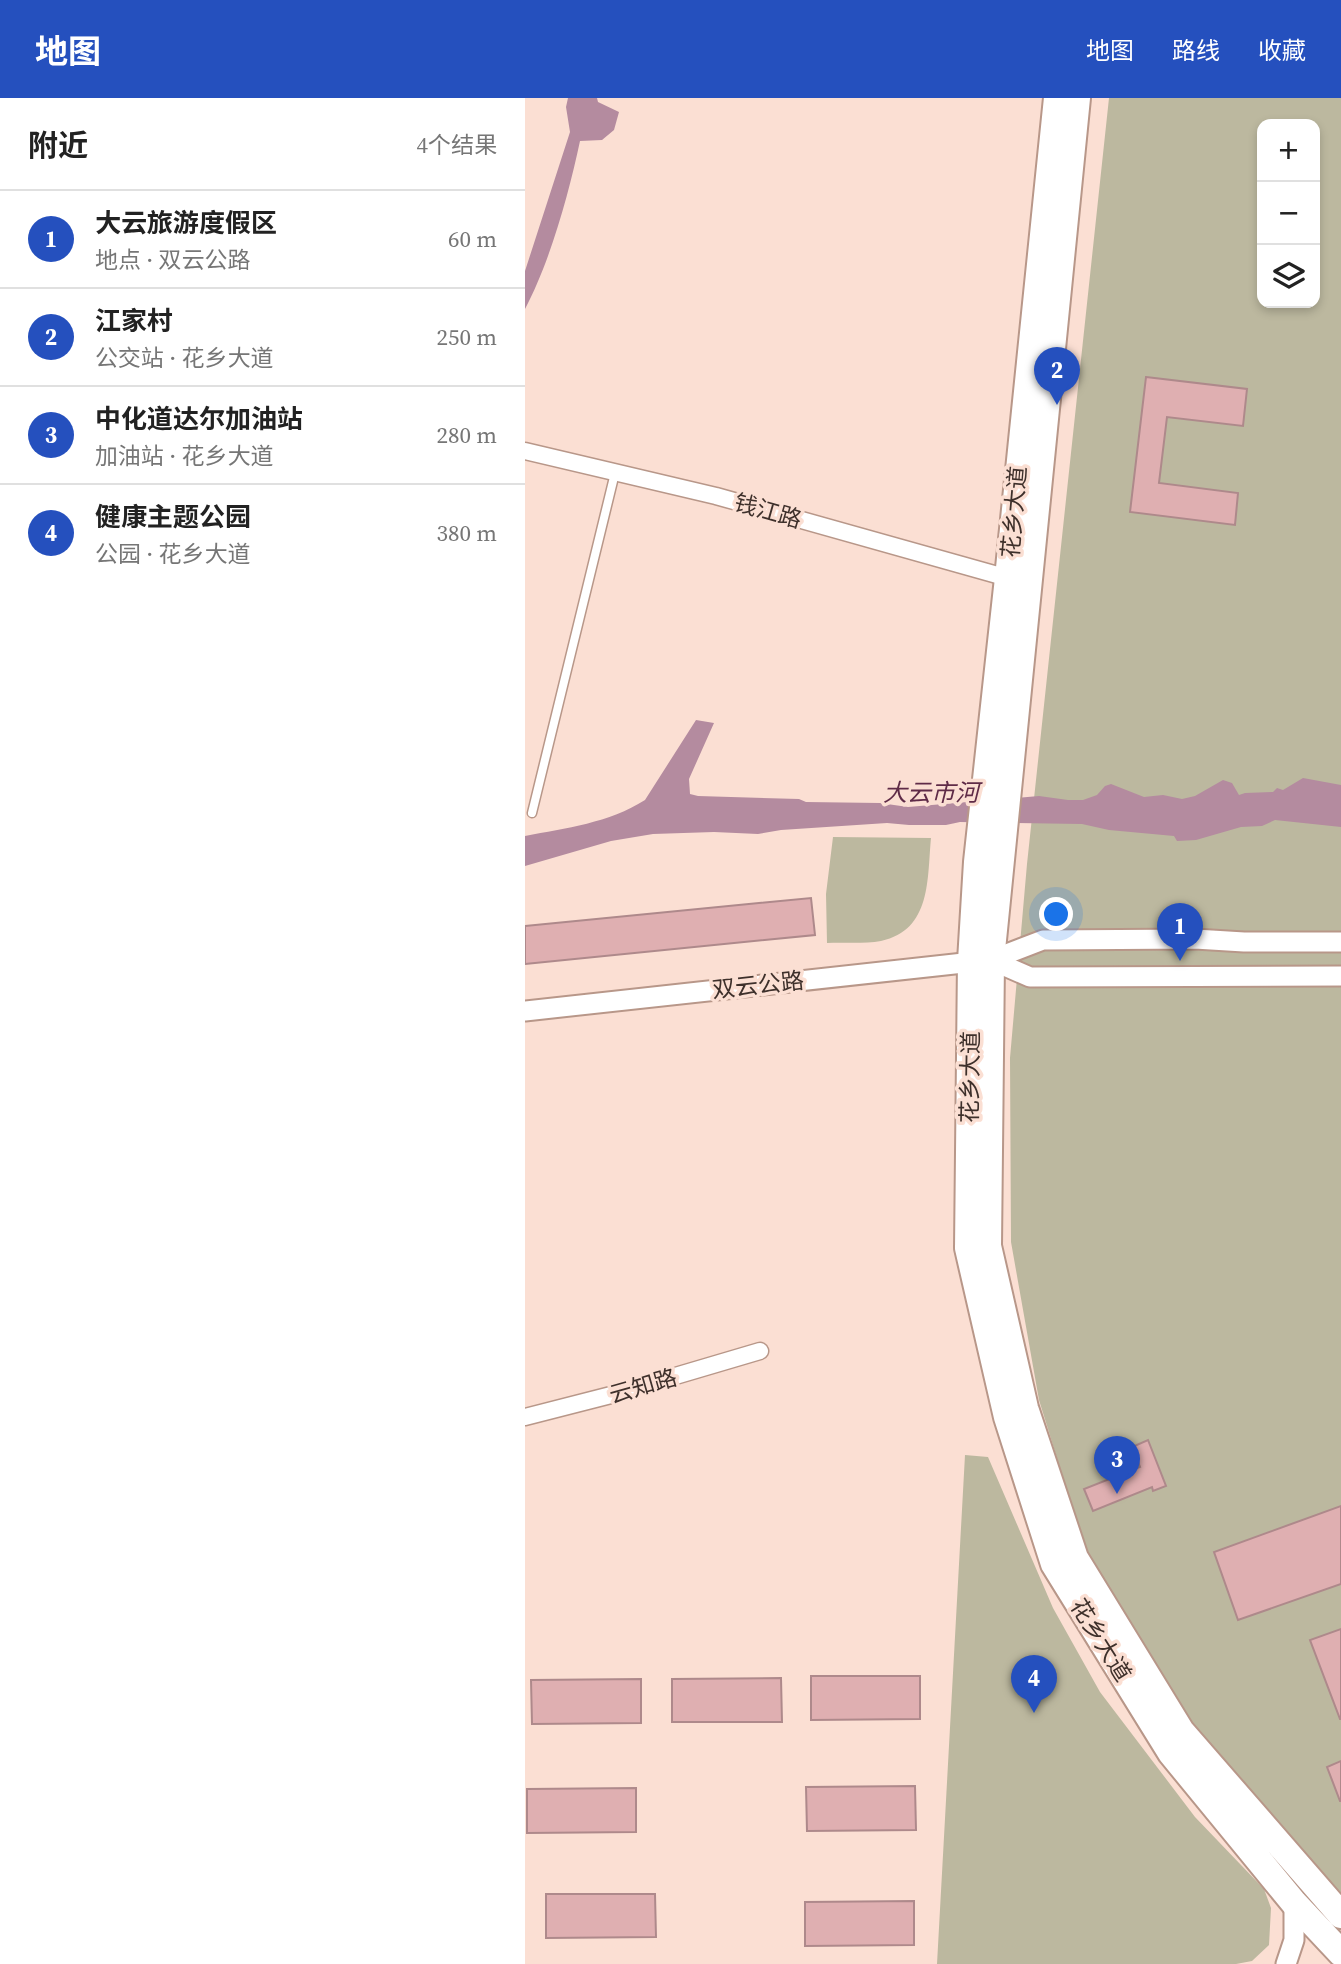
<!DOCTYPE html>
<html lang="zh">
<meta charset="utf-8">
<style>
body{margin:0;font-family:"Source Serif 4","Noto Sans SC",serif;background:#f6f6f6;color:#222}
.controls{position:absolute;right:21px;top:21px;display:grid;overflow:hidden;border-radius:14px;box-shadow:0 4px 10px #0003}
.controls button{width:63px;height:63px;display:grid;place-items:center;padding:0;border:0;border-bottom:2px solid #e0e0e0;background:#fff;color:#222;font:35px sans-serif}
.you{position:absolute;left:532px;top:817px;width:24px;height:24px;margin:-18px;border:5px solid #fff;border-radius:50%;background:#1a73e8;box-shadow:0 0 0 10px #1a73e833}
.badge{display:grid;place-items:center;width:46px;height:46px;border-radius:50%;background:#2550be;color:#fff;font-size:23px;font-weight:700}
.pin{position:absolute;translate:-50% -58px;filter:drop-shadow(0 2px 4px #0008)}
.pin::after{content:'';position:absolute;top:37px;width:24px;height:21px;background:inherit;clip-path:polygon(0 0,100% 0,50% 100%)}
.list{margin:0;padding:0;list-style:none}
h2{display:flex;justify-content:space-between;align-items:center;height:91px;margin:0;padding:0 28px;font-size:30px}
h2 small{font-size:23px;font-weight:400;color:#767676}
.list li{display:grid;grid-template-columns:46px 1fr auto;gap:21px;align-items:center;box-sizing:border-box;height:98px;padding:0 28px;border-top:2px solid #e0e0e0}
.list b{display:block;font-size:26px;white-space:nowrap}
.list p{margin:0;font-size:23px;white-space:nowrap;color:#767676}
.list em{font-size:23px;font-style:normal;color:#767676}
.icon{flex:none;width:38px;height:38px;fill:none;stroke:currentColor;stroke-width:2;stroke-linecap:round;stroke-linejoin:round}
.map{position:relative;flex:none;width:816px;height:1866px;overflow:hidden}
header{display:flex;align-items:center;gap:42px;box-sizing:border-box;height:98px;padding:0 35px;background:#2550be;color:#fff}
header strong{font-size:33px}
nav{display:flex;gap:38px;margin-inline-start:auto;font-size:24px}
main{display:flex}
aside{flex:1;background:#fff}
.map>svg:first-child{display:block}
</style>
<header>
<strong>地图</strong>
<nav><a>地图</a><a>路线</a><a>收藏</a></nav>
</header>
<main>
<aside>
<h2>附近<small>4个结果</small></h2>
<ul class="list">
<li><span class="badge">1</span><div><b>大云旅游度假区</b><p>地点 · 双云公路</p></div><em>60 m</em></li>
<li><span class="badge">2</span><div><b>江家村</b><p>公交站 · 花乡大道</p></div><em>250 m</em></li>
<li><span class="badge">3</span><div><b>中化道达尔加油站</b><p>加油站 · 花乡大道</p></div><em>280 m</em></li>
<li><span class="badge">4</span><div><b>健康主题公园</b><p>公园 · 花乡大道</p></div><em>380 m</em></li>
</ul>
</aside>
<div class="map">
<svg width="816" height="1866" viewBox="0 0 816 1866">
<rect width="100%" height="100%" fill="#fbdfd3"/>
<path fill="#bcb89f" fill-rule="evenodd" d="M584,0H816V1805L663,1630L591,1508L558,1444L514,1302L486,1144L485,960L502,766ZM737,26H790V205H737Z
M308,739L406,740C402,780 407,832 356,843C339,846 319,844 302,845L301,796Z
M440,1357L463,1359L528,1510L575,1594L670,1719L739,1791L746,1810L744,1847L727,1863L711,1866H412Z"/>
<path fill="#b48b9f" d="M43,0H72L73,4L94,14L89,32L77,42L55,43C44,95 25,164 0,211V173L45,34L41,9Z
M171,622L189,625L164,681L165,696L173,698L274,701L281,704L355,705L383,709L514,698L543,702H558L572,697L580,688L586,686L619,699L638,697L657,701L670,698L698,682L707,685L714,697L720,695L748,694L752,690L758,692L778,680L816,687V729L750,722L737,728L716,729L671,742L652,743L649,738L584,732L557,726L435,724L421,727H384L362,725L256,732L233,736L189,734L128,736L86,743L0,768V738C41,730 84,725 120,702Z"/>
<path fill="#dfafb1" stroke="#ae898b" stroke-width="2" d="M621,279L722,291L718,328L642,319L634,385L713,395L710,427L605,414Z
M286,800L290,837L0,866V828Z
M623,1342L641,1388L628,1393L627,1389L568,1413L559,1391L615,1369L607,1349Z
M816,1408V1486L713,1522L689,1454Z
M816,1531V1621H815L785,1542Z
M286,1578H395V1621L286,1622Z
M256,1580L257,1624H147V1581Z
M116,1581V1625L7,1626L6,1582Z
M816,1663V1703H815L802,1669Z
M390,1688L391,1732L282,1733L281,1689Z
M111,1690V1734L2,1735V1691Z
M21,1796H130L131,1839L21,1840Z
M389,1803V1847L280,1848V1804Z"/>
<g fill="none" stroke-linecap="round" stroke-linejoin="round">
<defs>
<path id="service" d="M7,715L90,375"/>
<path id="minor" d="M0,353L191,398L483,480
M0,1319L86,1297L235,1253"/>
<path id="tertiary" d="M466,862L505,879L816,878
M0,913L466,862L518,842L670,841L719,844H816
M761,1866L769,1842V1805"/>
<path id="primary" d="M532,0L483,480L452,764L446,863L443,1150L482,1319L529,1466L646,1655L769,1805L816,1855
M552,0L466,862L463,1148L500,1310L550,1460L656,1633L816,1817"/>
</defs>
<use href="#service" stroke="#b89789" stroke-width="11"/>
<use href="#minor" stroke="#b89789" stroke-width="19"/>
<use href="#tertiary" stroke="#b89789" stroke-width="23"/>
<use href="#primary" stroke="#b89789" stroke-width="30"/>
<use href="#service" stroke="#fff" stroke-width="8"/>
<use href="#minor" stroke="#fff" stroke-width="16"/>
<use href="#tertiary" stroke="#fff" stroke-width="19"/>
<use href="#primary" stroke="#fff" stroke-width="26"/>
</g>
<g text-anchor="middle" stroke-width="7" stroke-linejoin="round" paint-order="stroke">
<g font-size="23" fill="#3e302b" stroke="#fbdfd3">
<text transform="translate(243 413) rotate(16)" y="8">钱江路</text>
<text transform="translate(489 414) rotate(-85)" y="8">花乡大道</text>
<text transform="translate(233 887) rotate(-6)" y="8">双云公路</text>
<text transform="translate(445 979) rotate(-89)" y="8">花乡大道</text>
<text transform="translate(118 1288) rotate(-16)" y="8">云知路</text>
<text transform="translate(576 1542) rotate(58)" y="8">花乡大道</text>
</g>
<g font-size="24" font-style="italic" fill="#5f2b47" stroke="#fbdfd3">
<text x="406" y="703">大云市河</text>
</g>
</g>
</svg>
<div class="controls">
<button>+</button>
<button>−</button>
<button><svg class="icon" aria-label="layers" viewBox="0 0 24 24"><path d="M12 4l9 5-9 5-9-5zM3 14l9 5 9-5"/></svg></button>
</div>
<div class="you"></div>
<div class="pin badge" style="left:655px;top:863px">1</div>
<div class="pin badge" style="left:532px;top:307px">2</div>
<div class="pin badge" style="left:592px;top:1396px">3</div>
<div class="pin badge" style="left:509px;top:1615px">4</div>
</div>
</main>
